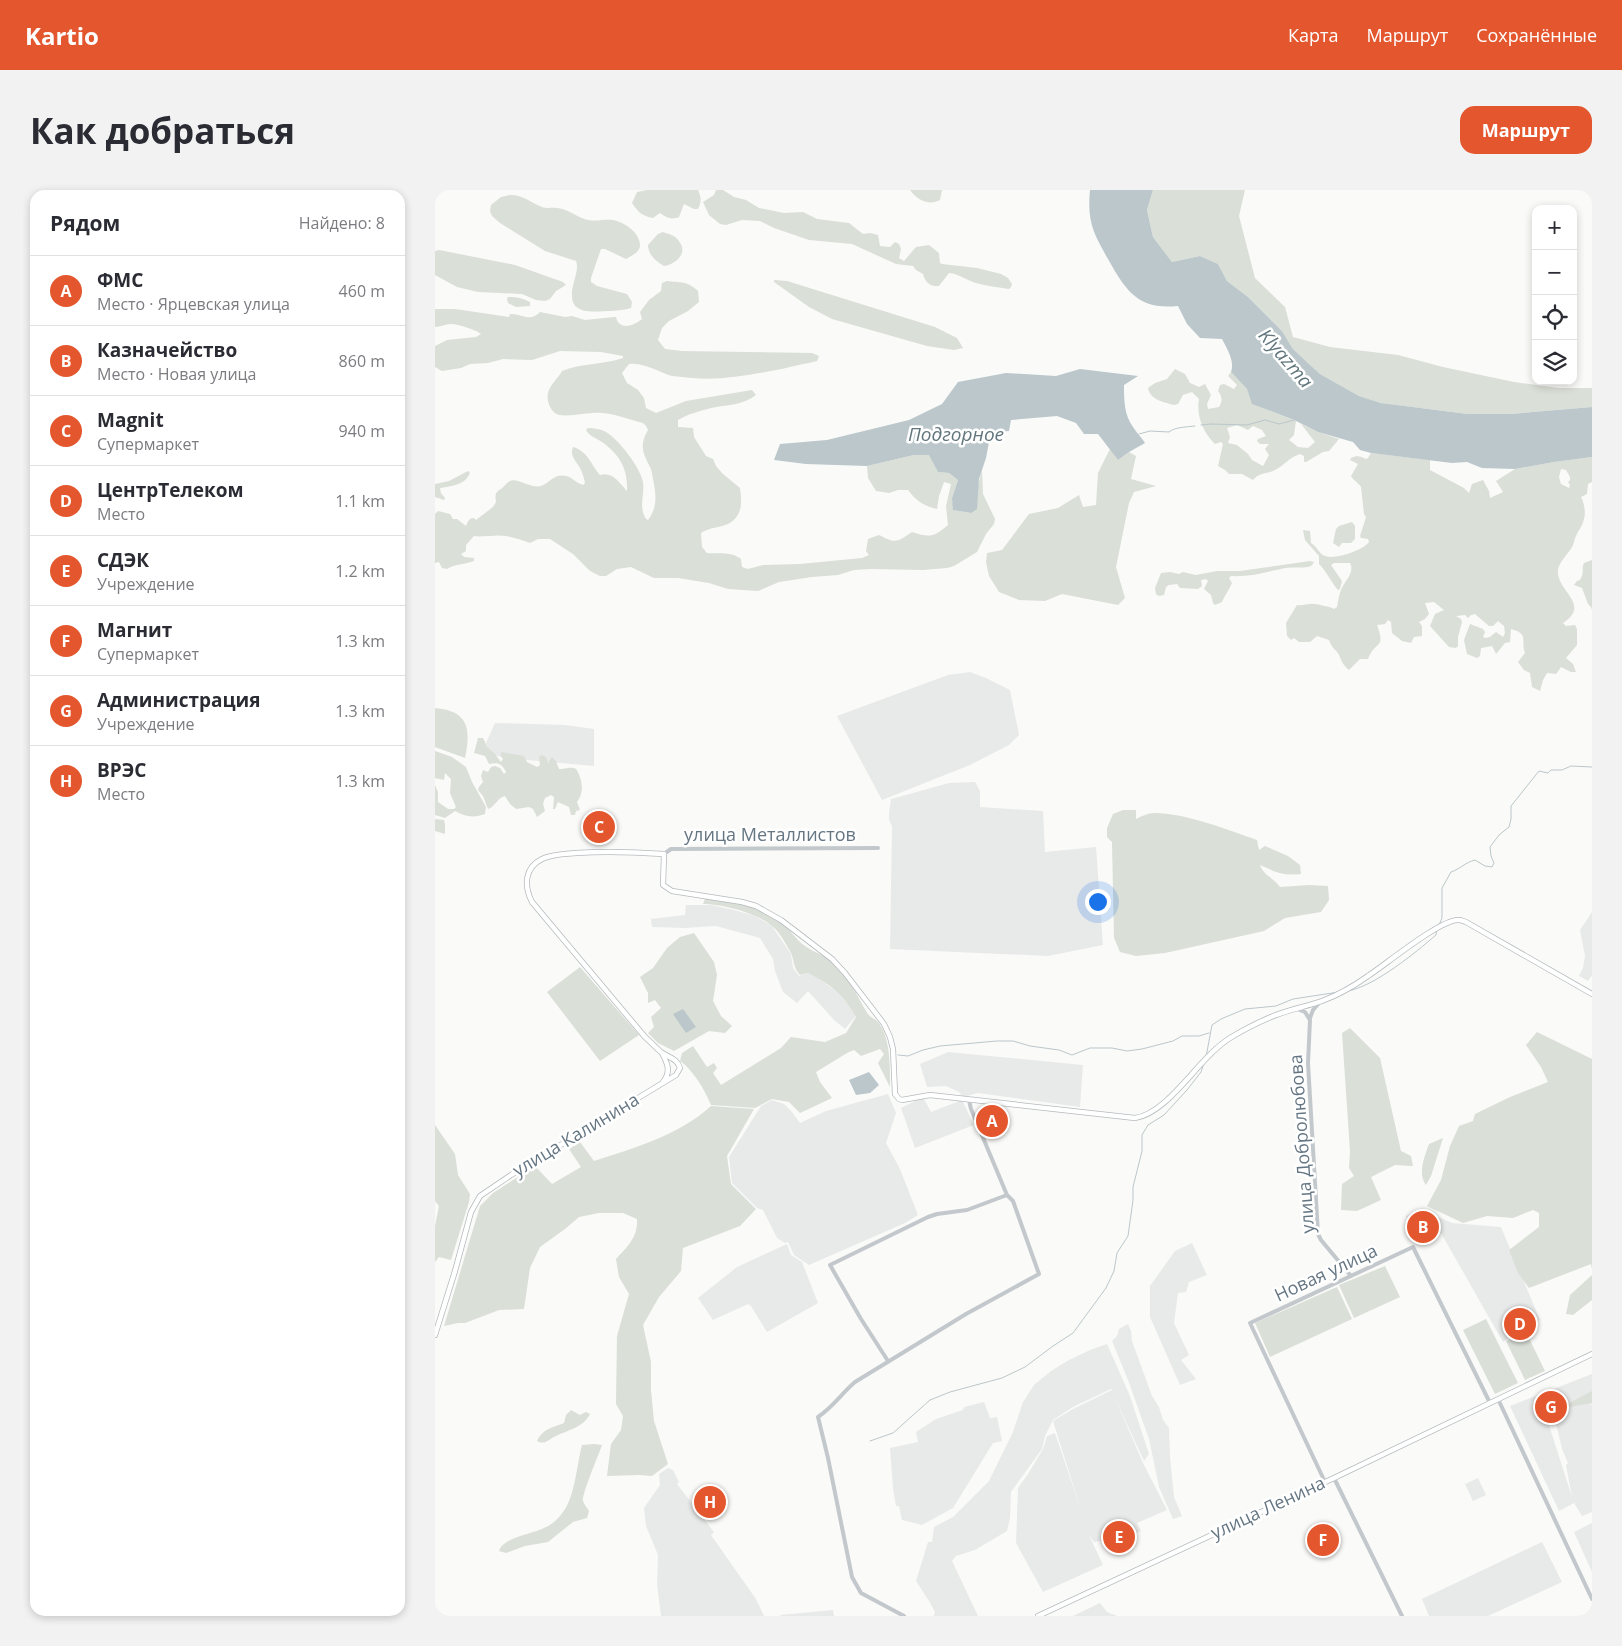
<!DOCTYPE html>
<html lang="ru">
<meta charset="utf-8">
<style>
body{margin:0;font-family:"Open Sans",sans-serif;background:#f2f2f3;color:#2b2b33}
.controls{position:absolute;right:15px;top:15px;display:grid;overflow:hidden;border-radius:10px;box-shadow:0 2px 8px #0003}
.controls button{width:45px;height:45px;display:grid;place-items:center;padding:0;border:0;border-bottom:1px solid #e1e1e2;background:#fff;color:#2b2b33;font:25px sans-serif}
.you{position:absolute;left:662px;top:711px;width:18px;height:18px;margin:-12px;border:4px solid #fff;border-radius:50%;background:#1a73e8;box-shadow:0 0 0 8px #1a73e833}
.badge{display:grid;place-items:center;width:32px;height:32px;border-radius:50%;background:#e4572e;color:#fff;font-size:16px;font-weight:700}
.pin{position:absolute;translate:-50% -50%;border:2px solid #fff;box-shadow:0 1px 5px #0006}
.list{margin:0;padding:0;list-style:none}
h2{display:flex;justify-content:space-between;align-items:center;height:65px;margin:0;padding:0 20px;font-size:21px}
h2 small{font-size:16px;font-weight:400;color:#7c7c81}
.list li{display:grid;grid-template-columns:32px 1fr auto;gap:15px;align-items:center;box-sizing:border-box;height:70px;padding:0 20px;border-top:1px solid #e1e1e2}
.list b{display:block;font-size:19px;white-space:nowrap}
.list p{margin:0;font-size:16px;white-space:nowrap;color:#7c7c81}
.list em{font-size:16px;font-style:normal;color:#7c7c81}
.icon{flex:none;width:28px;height:28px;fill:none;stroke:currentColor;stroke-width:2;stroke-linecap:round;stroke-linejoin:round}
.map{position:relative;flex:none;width:1157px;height:1426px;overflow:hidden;border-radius:15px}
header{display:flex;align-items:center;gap:30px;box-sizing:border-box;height:70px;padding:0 25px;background:#e4572e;color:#fff}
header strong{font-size:24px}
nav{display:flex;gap:28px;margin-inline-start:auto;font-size:18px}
.intro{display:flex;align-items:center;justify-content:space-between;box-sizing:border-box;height:120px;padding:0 30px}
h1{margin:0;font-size:35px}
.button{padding:12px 22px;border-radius:15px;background:#e4572e;color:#fff;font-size:18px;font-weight:700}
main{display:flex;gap:30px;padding:0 30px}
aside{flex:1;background:#fff;border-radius:15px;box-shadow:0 2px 8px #0003}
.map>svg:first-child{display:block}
</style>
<header>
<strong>Kartio</strong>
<nav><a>Карта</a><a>Маршрут</a><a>Сохранённые</a></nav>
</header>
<div class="intro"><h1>Как добраться</h1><a class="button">Маршрут</a></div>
<main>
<aside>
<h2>Рядом<small>Найдено: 8</small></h2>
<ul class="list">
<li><span class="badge">A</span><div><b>ФМС</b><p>Место · Ярцевская улица</p></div><em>460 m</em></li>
<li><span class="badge">B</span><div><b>Казначейство</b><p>Место · Новая улица</p></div><em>860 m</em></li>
<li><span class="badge">C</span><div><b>Magnit</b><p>Супермаркет</p></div><em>940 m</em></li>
<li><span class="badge">D</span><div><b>ЦентрТелеком</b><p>Место</p></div><em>1.1 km</em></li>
<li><span class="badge">E</span><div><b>СДЭК</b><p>Учреждение</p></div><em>1.2 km</em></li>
<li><span class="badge">F</span><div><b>Магнит</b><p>Супермаркет</p></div><em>1.3 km</em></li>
<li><span class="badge">G</span><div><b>Администрация</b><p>Учреждение</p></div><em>1.3 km</em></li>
<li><span class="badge">H</span><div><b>ВРЭС</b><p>Место</p></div><em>1.3 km</em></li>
</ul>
</aside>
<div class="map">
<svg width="1157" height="1426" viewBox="0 0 1157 1426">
<rect width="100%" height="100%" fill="#fafaf8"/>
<path fill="#e8e9e9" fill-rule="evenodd" d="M535,482L551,488L575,500L584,545L574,555L535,575L447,610L402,526L513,485Z
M60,533L130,535L159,539V576L71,568L47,562Z
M540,592L545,601V617L608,621L610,662L661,657L668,755L613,766L455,759L457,636L454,630V622L456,609L514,593Z
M251,715H276L299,720L320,726L337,736L356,764L358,778L364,786L373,783L383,788L403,803L414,815L421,826L410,839L399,830L373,801L362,813L348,802L340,781L338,769L325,748L281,736L250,738L217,737L216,729L250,725Z
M1157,722V785L1153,791L1144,786L1148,778L1150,766L1145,740Z
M513,862L648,875L645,917L543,903L528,907L524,902L511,896L492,897L485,874Z
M453,904L461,923L451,953L465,979L483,1025L470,1033L374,1075L359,1065L353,1052L350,1053L342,1048L328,1020L322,1018L297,993L294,967L326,916L337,910L349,914L357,922L365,933L391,921Z
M488,907L496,922L527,910L539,935L480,958L466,918Z
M987,1020L1017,1033L1066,1037L1105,1130L1068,1152L1006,1043L983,1054L971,1026Z
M757,1053L772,1085L754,1092L751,1102L743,1103L739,1133L754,1165L746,1170L761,1189L745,1195L715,1127V1096L740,1061Z
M352,1054L356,1065L367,1072L383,1113L332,1142L316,1116L313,1114L278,1130L263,1108L302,1077Z
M693,1134L696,1141L697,1151L717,1206L724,1217L728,1230L734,1238L735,1267L739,1307L747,1326L738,1329L724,1297L714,1249L693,1190L677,1151L682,1146L684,1139Z
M672,1154L695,1206L714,1264L709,1271L679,1206L709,1275L732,1320L702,1333L706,1341L695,1346L690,1333L684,1335L682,1330L674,1333L680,1349L659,1352L654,1345L668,1375L608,1402L581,1353L583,1298L593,1284L608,1259L612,1246L620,1243L645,1317L618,1231L638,1219L677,1200L676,1199L638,1217L618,1230L610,1246L607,1259L576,1302L575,1328L572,1341L540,1360L521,1366L517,1371L543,1426H499L500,1422L494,1411L481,1391L493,1352H497L499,1337L518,1327L554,1291L578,1242L588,1212L599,1195L616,1181L634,1170L655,1160Z
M1157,1184V1213L1154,1215L1157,1214V1322L1147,1326L1139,1313L1124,1321L1075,1216ZM1120,1229L1127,1259L1133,1273L1131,1275L1137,1307L1113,1232Z
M549,1212L555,1228L562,1227L567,1251L558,1253L518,1318L487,1335L467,1330L464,1316H461L458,1298L455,1258L483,1252L481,1242L501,1229L528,1220L529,1217Z
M233,1278L238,1280L244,1292L242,1294L279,1342L276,1345L321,1409L329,1426H226L222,1394L223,1365L211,1336L209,1318L225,1295L224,1284Z
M1043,1288L1051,1305L1038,1311L1030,1294Z
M1157,1333V1382L1139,1342Z
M1107,1352L1127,1392L1053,1426H994L987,1409Z
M665,1413L672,1422L682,1426H638Z
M398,1420L399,1426H346L345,1425Z"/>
<path fill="#dadfd7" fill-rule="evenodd" d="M212,0H263C266,7 267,11 263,19H259L249,14L244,27C236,30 232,28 225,23L218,28C207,26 203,22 197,13L202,2Z
M281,0H288L299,7L311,10L324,18L349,23L368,22L382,29L414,33L428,44L435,43L443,45L445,56L455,57L460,52L464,54L466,59L464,68L469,71L481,57L494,55L504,63L505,73L507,74L542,78L566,84L573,88L577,94L576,97L574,99C563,97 552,96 541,93C531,90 524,84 514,83L504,96C495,97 490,92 488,84L481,80L478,76L461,74L417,54L374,50L339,38L325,31L307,30L291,35L285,34L274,25L268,12L279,5Z
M475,0H507L505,10C494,16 482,10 475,0Z
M718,0H810L804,26L820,88L850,117L858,147L895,157L963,165L1008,177L1079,192L1123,198H1157V217L1075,224H1033L946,213L924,206L885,184L874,174L858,159L847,141L813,107L792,91L783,74L765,66L737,72L718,47L712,20Z
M75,5C89,5 96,13 107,17C112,19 118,17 122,18C132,19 139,25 147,28C157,33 168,29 177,30C187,31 201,40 204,50C208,61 199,64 191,69L170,59H166L156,88V92L162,96L192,104L197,112L196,118C190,120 183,120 176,121C163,121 137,126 137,106C136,95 145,80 141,71L110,61L65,33L57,26L55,21L56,15L66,7Z
M228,42C233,44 240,45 243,50C254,62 242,74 229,76C221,71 213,65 213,55L223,44Z
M4,60L80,75L128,92L131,95L121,101L115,109L110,111L101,110L87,104L43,102L22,97L0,85V61Z
M339,90L352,91L500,137L522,148L528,158L519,160L492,156L397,129L374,117L339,92Z
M232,91C245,93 251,90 263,101L264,112L253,121L234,131L227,138L223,150L230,159L247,161L377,163L384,166L382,171C346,179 294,192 257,188C250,187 244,187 237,186C223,182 209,172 194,174L187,183L192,193L203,200L209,208L211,218L221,223L251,211L317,200L321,205C309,215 291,215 276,218C265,221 253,224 243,230V237L258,238L259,247L271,266L278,269L281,276L288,284L305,298C307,312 308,326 293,334C284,338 275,337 266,343L267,357L272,363C284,364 296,361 306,369L307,377L313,379L328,375L365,374L427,368L434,365L431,361L433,349L444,345C461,354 462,352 477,342C495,348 499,347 513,335L511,316L516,294L509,292L504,306L502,319C489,316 481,311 473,300H463L454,303L441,301L433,288L432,276L479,265H495L503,282L514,283L523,290L517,308L519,320L536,323L547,280L548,304L560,329L559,334L551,344L542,362L519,376L512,378L488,380L436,379L419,380L403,385L377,387L344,392L323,401L293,399L274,393L243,388H219L196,377L182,379L171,386H165L155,381L138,364L115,349H103L95,353C82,348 69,344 55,346C49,346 45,347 39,346L31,355V361L26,364L29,367L39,368V371C29,375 22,373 12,379L7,378L4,372L0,373V324L3,321L15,324L18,329H22L31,336C33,331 34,328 39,328L41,330L58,317L61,312C60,306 60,302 66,299C69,297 71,293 75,291C82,287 96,299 106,296C116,292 119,283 131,286C137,287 141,293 148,295L150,293C149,289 148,284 146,280C142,272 134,266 138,257C153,261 156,275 165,285C177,281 184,292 192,301C193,279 185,265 167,252C161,248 154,246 151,240L153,238C160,238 165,239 171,242C184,250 205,277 208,292C210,305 203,316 211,329L213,330C223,317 221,304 218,289C217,285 217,280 215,277C208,263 204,256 213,240L211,236L208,233C195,230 181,224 167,223C154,222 136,227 124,225C116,223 111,211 113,203C115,194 123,189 127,181C146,173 168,175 188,168V166L166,162L125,161L97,170L68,169L53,173L35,174L26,178L7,181L0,177V156L12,150L41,147L46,144C42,140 22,134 16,134C10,134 6,137 0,137V119H20L74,127L75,124C86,123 95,133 105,122L130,127L137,126L150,130L179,127H181C184,141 199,136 207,129L205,122L214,110L226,101L227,93Z
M73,107C82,107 87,108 95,112V116L81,117L73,113L72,109Z
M740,179L750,184L755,193L764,197L770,194L776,205L772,214L773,219L784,217C788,211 787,206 783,201L785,195L789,194L799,199L802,195L793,186L796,182L812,199L818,214L861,231L859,245L854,250L863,257L873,258L880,252L866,234L883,242L904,249L894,261L888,262L871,272H869V266L865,264C853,268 850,275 840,280C830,285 827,281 818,290L807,284H794L790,280L783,276L788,254L786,252L780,254C768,243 761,225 764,209L757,202L748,205L743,214L739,215C729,212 715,210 713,198L720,193L732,189ZM802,235L813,240L818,236L827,240L831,246L823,249L822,251L825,254H834L830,259L834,265L828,276L817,270L813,264L802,255L793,253L795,247L792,238Z
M675,259L683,270L694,262L701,266L696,289L721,296L699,302L694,313L681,377L690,408L683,415L627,404L610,411L584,410L564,402L554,386L551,372L552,363L567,360L594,324L623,318L644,305L648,317L661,315L663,283Z
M936,263L995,270V280L1029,298L1034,303L1037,294L1048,290L1054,301L1055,308L1068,302L1061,291L1080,279L1119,272L1157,267V292L1153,294L1152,304L1146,307C1149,312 1151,323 1149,329C1148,335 1143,341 1141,346C1139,350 1139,354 1137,357C1133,364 1124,372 1123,380C1121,401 1157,414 1128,433L1131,436L1140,435L1142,439V455L1131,468L1138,474L1141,482H1136L1126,477L1121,484L1112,483L1108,490L1105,501L1097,497L1095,483L1089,480L1083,472L1090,463C1085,450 1095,444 1076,439L1075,452L1070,453L1061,464L1057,456L1046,458L1045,466L1042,468L1032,464L1029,450L1035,434L1048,439L1050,442L1048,447L1051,448L1055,447L1061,442L1068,447L1070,443L1069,436L1063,431L1058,436H1054L1040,424L1036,425L1033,428L1030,425L1021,426L1026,429L1027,432L1023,447V456L1021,458L1014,457L995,436L1000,424L1009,420L999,412L990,413L994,424L990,429L984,432L987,436V446L979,447L976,453L967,451L957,443L956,432L953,430L950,434L942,435C951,460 941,449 933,469H925L914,480C908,475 907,472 904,465C901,459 897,459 894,450L882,446L875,452H864L859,448L856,450L852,446L851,433L862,415C867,416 870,414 875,414C878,413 896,417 899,419L902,417C903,411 904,405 906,400C910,390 920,383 915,373H899L896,375L907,391L905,399L903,400C896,392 892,382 884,374V366L870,350L868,340L875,341L876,353C882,356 885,365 890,366C901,370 928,360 934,352L933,349L926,348L925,346L931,327L929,324L926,297C923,292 919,291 916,286L923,274L915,270L916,268C922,265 925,266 931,269L933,268ZM1126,279L1131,280L1135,287V290L1133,292L1135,295L1134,298L1126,294L1124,287Z
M33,281L35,283C30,295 17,296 5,298L6,303L10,308L9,310L0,307V294L14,291Z
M917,332L920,336V349L916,353H907L904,357L898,353L901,339L904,336Z
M1157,370V420L1156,417L1153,414L1147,398L1139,395L1142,391L1145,390C1150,381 1146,379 1149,373Z
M875,371L879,372C877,375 877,376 873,377C866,378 857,377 850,378C831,382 815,387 796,386L794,388L797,393C794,400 790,405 787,412L780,415L778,413L776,405L769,399L773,391L771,389L766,390L767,396L763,399L745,398L742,394L734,395L731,397L729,405L724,406L721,404L720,398L726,383L735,382L744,384L748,382L761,385L782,381H805Z
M0,518C34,521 36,539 30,568L0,557Z
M43,548H48L50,552L51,556L60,564L66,572L68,569L66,566V562L89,566L92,572L102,577L105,575L104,567L106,565L111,567L113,573L117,567L121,571L124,579C129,580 134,576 141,579C147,588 150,602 142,612L145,620L141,621L140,625H136L134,617L123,612L120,619H118L119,607L116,605L110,608L108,614L110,621L102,627L98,619L94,617L81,619L75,614L70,606C62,608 60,617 53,619L48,606L43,600L44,597L48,592L46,586L48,580L53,582L56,577L60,576L65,578L69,584L71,582C67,573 62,572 54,574L50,566L39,563Z
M0,561L17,567L31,577L37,592L51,617L50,624C39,628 30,627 20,621L10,628L0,625V595L3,602V612L13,619H19L21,617L15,603L16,589L10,583L9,590L0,588Z
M688,620H701V629C707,626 713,623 720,623C750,623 793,640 822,650L824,660L830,656L853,666L865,675L866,684C847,686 841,682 825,675C828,685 839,688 845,697L874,695L893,696L894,710L886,722L850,728L829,741L730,763L701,766L685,762L679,748L677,652L672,647V638L678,624Z
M0,629L9,630L10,634V644L0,641Z
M275,708C300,713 327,714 346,732C355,739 361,750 370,756C377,761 386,764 393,769C413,782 421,805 433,824C436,828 439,828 442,831C456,846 455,878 455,897L443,873L449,864L445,859L426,866L419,860L412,863L381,882L385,892L397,908L365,923L354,912L337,909L320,918L276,915C270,900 258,880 245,871L247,863L258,856L272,877L279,873L282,878L278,883L286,895L346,858L356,847L390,852L411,843L421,827C410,806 394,793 373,783L365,785C357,776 360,770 355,761C350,753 345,742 337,736C322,723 287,714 268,714L270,709Z
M259,743L279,772L282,785L278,811L286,826L297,836L290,843L274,841L239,861L223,853L213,843L219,837L216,827L226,818L220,810L213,813V803L205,787L218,778L232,758L245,747Z
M145,777L204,845L165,871L112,802Z
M915,838L945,868L966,961L976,966L978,976L960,975L936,987L946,1010L922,1021L906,1020L907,994L919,986L914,978L915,961L907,843Z
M1102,842L1157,869V1079L1156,1074L1094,1098L1083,1083L1074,1060L1104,1037V1023L1098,1020L1078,1028L1052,1026L1028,1033L992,1016L1006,990L1015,956L1024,936L1038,931L1040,924L1075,907L1113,892L1106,877L1091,855Z
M276,916L319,919L292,966L296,994L321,1019L305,1036L248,1058L246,1081L224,1107L208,1135L216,1172V1200L219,1231L233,1274L217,1286L204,1285L172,1286L176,1254L186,1240L188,1226L181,1214L182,1146L194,1104L184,1087L181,1069C193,1056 203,1047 202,1029L188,1023H164L144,1027L130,1039L105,1057L95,1078L89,1119L64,1120L30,1133H23L9,1136L45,1016L58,1003L100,976L117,994L146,977L134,959L145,952L159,971C200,958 244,945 276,916Z
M0,935L20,964L23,985L35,1004L34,1012L16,1070L4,1067L0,1072V1036L4,1016L0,1011Z
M1008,948L996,986L991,995C982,983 990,966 994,954Z
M950,1076L965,1107L919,1128L904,1095Z
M1157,1085V1110L1138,1125L1131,1124L1135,1105Z
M902,1097L917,1129L835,1167L820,1133Z
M1051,1129L1083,1193L1060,1204L1028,1140Z
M1091,1142L1110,1181L1090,1190L1071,1151Z
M1157,1201V1213L1123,1219Z
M136,1220L145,1225L151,1222L155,1224C148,1238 132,1240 119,1247C113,1250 110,1255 102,1251C107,1239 119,1237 129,1233L131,1225Z
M159,1254L167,1255C164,1264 146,1306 148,1311C149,1314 152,1318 154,1321L152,1328L138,1332L113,1352L90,1356L71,1363L64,1361C68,1347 99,1344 111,1337C118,1334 124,1328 128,1322C140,1307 142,1273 147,1255Z"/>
<path fill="#bbc7cb" d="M655,0H718L712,20L718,47L737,72L765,66L783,74L792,91L813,107L847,141L858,159L874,174L885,184L924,206L946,213L1033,224H1075L1157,217V267L1119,272L1080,279L1047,278L1032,272L1017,273L936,263L925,260L918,252L883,242L859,230L817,214L812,199L796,182C800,171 792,159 787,149L765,148L752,134L743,116C703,120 691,101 673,69C658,43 652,31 655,0Z
M645,179L703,186L689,195C689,209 689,225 698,237C702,243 706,247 710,253L694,262L683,270L663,244H649L641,233L622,226L576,230L574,241L563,242L554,252L551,268L544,289L542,319L536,323L518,320L517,308L523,290L514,283L503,282L494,265H479L432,276L371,274L339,270L345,254L392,250L474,230L507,214L523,192L571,183L621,186Z
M248,819L261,837L251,843L238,824Z
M434,882L444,895L435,903L421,905L414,890Z"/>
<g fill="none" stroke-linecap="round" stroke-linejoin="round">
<path stroke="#bbc7cb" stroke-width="1" d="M766,235L776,234L812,235L830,230L844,234L859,230
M704,244L715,241L734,242C740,237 752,237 760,236
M1004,735L1007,728V698L1016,682C1025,679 1031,672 1040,670L1050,676L1057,677L1059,673L1056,666L1055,657L1064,645L1074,637L1076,629V616L1104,581L1113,583L1116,580H1127L1136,576L1157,577
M913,801C940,796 980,763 1001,745L1002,739
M463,865L473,866L488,860L505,856L562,851H578L595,856L624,860L637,865L655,858H677L692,861L707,859L738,851L747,846H764L774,843
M771,867L777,835L786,829L810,819L841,816L858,809L904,802
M435,1251L458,1243L495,1210L515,1202L567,1188L590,1177L618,1156L638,1143L671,1098L679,1081L682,1063L693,1046L698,1010V997L707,961V945L713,935L729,925L752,900L766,882L769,873"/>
<defs>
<path id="major" d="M227,863C233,874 236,882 228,892
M0,1145L20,1081L36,1022L45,1006L76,985L241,885L245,878C242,868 234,868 226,862C221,858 216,852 210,847L97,712C89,696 89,678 107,669C117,664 130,664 141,663C170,661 199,662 229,664L228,695L237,701L307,712L321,716L346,730L397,769L410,783L449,834L455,847L458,859L460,904L464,909L467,910L495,905L700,928C734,923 764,867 795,848C808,840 822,833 836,827C852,820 870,817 887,811C903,805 919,796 933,786C950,775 1007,728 1024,730C1026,730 1028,731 1031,732L1157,804
M603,1426L899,1288L1157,1164"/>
</defs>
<use href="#major" stroke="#b5babe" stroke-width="6"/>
<path stroke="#c3c8cc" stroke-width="4" d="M229,664L236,659L443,658
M862,819L870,822L875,830L873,873L883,1044L886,1050L916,1086
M875,828L878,820L884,813
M453,1171L426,1129L395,1075L493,1027L502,1024L532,1020L572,1005
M1063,1209L1157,1409
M899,1288L967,1426
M890,1292L815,1133L978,1057L1055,1213
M469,1426L426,1403L417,1387L393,1268L383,1227C399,1216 406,1204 420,1192L531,1124L604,1084L578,1011L572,1005L536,919L534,910"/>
<use href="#major" stroke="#fff" stroke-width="4.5"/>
</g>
<g text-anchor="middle" stroke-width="5" stroke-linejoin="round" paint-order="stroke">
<g font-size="18" fill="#657683" stroke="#fff">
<text x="335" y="651">улица Металлистов</text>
<text transform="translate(141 945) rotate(-31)" y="6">улица Калинина</text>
<text transform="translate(867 954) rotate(-94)" y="6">улица Добролюбова</text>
<text transform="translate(891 1083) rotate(-25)" y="6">Новая улица</text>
<text transform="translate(833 1318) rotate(-25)" y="6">улица Ленина</text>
</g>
<g font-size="19" font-style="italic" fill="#60757c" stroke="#fff">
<text transform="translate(851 168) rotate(49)" y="7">Klyazma</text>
<text x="521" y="251">Подгорное</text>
</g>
</g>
</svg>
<div class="controls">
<button>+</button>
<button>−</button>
<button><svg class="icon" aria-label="locate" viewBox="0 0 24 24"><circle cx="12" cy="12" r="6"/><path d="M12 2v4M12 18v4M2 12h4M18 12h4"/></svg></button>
<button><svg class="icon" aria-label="layers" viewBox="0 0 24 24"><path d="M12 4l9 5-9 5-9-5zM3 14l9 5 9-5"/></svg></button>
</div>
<div class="you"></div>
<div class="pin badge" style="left:557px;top:931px">A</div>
<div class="pin badge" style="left:988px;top:1037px">B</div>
<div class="pin badge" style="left:164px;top:637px">C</div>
<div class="pin badge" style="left:1085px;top:1134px">D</div>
<div class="pin badge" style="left:684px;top:1347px">E</div>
<div class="pin badge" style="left:888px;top:1350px">F</div>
<div class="pin badge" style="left:1116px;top:1217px">G</div>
<div class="pin badge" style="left:275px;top:1312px">H</div>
</div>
</main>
